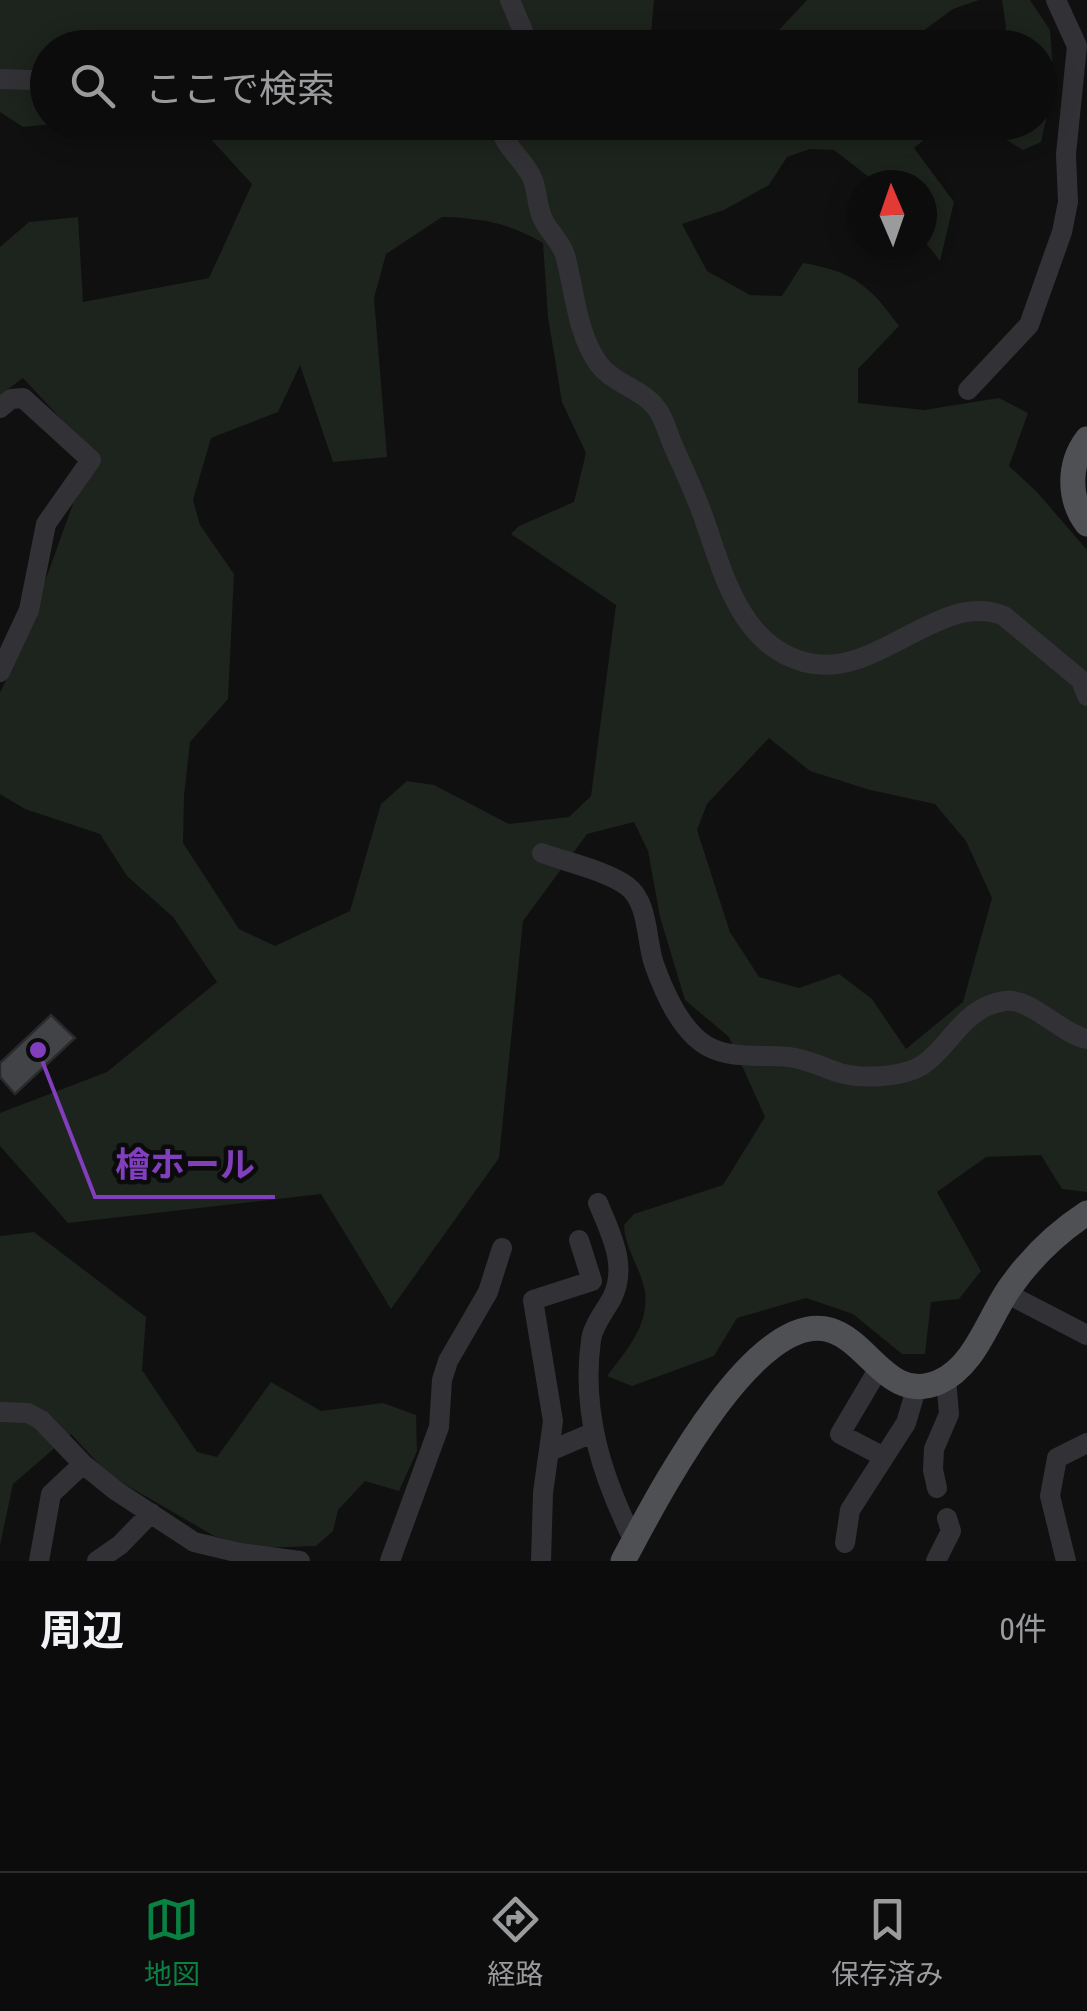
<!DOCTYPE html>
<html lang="ja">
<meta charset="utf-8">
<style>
body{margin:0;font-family:"Roboto Condensed","Noto Sans JP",sans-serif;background:#151516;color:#f1f3f6}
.compass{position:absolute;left:847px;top:170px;width:90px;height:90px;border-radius:50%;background:#0c0c0d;box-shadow:0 5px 25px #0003;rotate:358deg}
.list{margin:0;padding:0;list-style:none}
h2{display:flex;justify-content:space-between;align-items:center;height:130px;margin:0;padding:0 40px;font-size:42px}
h2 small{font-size:32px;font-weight:400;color:#9a9b9d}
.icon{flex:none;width:55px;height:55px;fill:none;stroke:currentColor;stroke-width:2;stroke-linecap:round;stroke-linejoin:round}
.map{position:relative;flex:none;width:1087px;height:1561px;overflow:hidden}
.search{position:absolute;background:#0c0c0d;box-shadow:0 5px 25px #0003;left:30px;right:30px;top:30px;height:110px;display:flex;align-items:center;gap:25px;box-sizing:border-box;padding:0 35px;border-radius:55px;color:#9a9b9d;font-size:38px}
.sheet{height:310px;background:#0c0c0d}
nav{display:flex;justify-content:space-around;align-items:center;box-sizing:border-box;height:140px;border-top:2px solid #2c2c2e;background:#0c0c0d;font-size:28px;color:#9a9b9d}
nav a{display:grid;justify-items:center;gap:5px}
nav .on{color:#0b8043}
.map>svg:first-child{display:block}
</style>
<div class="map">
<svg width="1087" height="1561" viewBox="0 0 1087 1561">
<rect width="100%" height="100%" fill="#101011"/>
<path fill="#1d231d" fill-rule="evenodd" d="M0,0H654L650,47L48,48V122L62,123L23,127L0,112Z
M807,0H979L953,9L919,34L917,47H763Z
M1002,0H1030L1050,30L1054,85L1041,142L1023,150L997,134L996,123L1040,122V48L1002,47L1006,27Z
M196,123H945L914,148L954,202L940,261L922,238V185H879L834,150L810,149L787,157L769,185L724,210L682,224L707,271L750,295L782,296L803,263C853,271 871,287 899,326L858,369V403L924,410L999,398L1028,413L1009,466L1037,492L1087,550V1192L1062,1189L1041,1155L986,1157L937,1192L981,1271L959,1299L931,1302L925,1354H902L853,1314L806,1298L737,1318L714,1356L632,1386L607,1376C626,1351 649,1326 645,1292C641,1268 625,1250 624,1225L634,1214L723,1185L765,1117L729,1037L685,1000L660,917L648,851L634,822L587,834L523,921L499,1158L391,1309L321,1194L68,1223L0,1146V1113L107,1072L217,982L173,917L127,876L100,834L25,809L0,794V693L22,645L74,501L100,461L23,378L0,395V247L29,222L78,217L83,302L209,278L252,184ZM442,217C480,218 510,223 543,243L548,317L562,402L586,453L574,502L519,526L511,534L616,605L591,796L569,817L509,824L434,785L407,781L381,804L350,911L275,946L239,929L183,843L184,796L190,742L228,699L234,574L200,525L193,500L211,438L278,412L300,365L333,462L387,457L374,298L386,254ZM769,738L810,771L870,790L935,804L966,841L992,898L963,1002L906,1049L872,999L839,974L799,988L759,977L730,932L697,830L707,804Z
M34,1232L146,1317L142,1370L197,1452L217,1457L271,1382L321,1411L383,1403L416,1415L417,1451L399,1491L365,1481L338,1510L333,1531L316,1546L259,1548L214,1536L109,1475L71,1434L13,1484L0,1545V1236Z"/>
<path fill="#424346" stroke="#2a2a2d" stroke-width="2.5" d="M51,1015L75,1038L15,1094L0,1077V1063Z"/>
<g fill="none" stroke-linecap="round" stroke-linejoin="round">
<path stroke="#323236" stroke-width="20" d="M510,0L523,31L519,48
M0,79L32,80L48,85
M443,122L500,130
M501,122C499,144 526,160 533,180C538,194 537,211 545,223C552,235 561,242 565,255C575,291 576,331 598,363C613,384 643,389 657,409C664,418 668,433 672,443C682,466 693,489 702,513C722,568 738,644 804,662C876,682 939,589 1004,616L1081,680L1087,696
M968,390L1029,325L1062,232L1068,202L1066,154L1077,46L1056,0
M0,408L11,399L23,398L91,460L46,524L29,610L0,672
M542,853C566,862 607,871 627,886C649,902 646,941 654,964C664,992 680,1030 707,1046C732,1060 762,1054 789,1057C807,1059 824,1068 840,1073C861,1079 896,1077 915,1069C948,1054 960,1007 1005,1001C1030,997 1061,1034 1087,1039
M598,1203C611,1234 628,1266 612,1298C605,1311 593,1325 591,1340C581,1412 602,1477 634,1541
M1006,1293L1087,1335
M879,1368L840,1434L884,1457
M0,1412L28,1413L41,1420L83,1464L115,1490L194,1542L240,1553L300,1561
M550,1451L592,1433
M937,1488L933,1470L934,1449L949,1414L946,1378
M845,1543L850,1510L906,1423L917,1386
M39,1561L51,1494L83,1464
M97,1561L120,1545L151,1513
M390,1561L439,1427L442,1380L448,1361L488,1292L502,1248
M541,1561L543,1493L553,1421L533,1300L592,1281L579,1240
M936,1561L951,1531L947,1518
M1066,1561L1050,1496L1057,1458L1087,1443"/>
<path stroke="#4e5054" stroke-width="25" d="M1087,439C1068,464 1068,499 1087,524
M623,1561C653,1506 753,1307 830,1330C870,1342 889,1404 939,1382C976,1366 989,1316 1011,1286C1031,1258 1058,1232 1087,1213"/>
</g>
<path fill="none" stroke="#813fbd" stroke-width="4" d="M38 1050L95 1197H275"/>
<circle fill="#813fbd" stroke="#0b0b0c" stroke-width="4" cx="38" cy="1050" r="10"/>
<g font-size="35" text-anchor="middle" font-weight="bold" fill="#813fbd" stroke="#0b0b0c" stroke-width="9" stroke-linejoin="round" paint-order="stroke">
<text x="185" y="1177">檜ホール</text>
</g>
</svg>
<svg class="compass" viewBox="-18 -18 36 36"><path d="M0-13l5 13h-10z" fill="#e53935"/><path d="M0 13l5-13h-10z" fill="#9a9b9d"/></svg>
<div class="search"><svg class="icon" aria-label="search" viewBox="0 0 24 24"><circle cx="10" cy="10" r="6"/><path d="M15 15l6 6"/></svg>ここで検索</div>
</div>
<section class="sheet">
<h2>周辺<small>0件</small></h2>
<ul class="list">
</ul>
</section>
<nav>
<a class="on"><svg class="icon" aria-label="map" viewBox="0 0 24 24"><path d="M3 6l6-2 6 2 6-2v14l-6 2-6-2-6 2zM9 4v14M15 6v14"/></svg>地図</a>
<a><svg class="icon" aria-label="directions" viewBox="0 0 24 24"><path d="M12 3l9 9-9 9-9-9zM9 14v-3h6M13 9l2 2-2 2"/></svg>経路</a>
<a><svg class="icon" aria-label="saved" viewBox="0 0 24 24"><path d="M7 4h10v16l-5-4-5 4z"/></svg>保存済み</a>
</nav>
